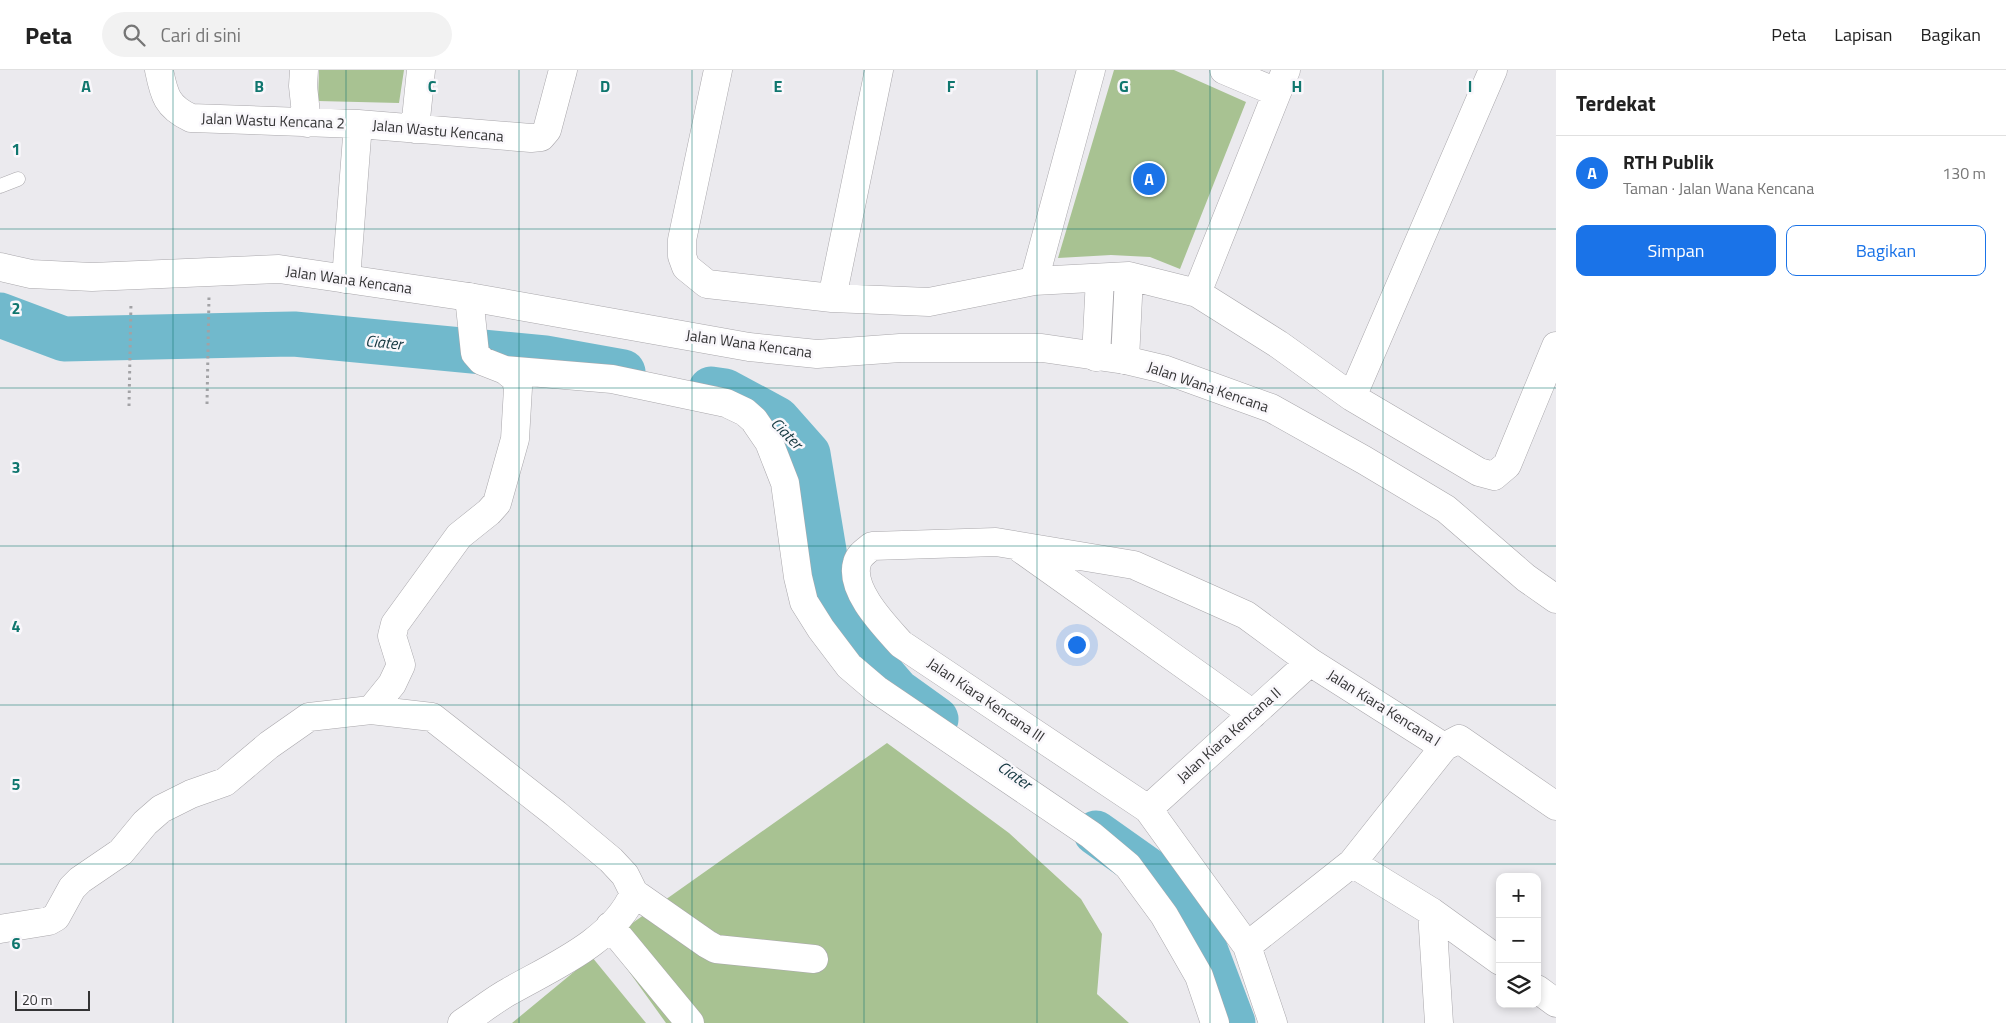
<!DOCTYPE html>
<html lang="id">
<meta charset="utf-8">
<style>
body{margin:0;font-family:"Titillium Web",sans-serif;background:#f2f2f2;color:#222}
.controls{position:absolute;right:15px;bottom:15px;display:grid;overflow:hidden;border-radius:10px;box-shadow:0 2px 8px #0003}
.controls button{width:45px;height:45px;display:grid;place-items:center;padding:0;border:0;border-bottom:1px solid #e0e0e0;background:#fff;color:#222;font:25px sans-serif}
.scale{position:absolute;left:15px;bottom:12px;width:75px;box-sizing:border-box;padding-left:5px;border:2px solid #333334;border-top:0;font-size:14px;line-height:18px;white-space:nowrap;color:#333334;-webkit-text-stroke:4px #f9f7fb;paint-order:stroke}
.you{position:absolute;left:1076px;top:574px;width:18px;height:18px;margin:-12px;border:4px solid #fff;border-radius:50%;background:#1a73e8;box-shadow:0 0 0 8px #1a73e833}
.badge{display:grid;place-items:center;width:32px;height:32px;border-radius:50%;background:#1a73e8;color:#fff;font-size:16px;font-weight:700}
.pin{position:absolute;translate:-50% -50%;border:2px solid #fff;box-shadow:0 1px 5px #0006}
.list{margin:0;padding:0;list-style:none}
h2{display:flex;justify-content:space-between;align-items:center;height:65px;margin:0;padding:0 20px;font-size:21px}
h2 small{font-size:16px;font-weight:400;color:#767676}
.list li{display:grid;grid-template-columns:32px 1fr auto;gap:15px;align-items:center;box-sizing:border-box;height:75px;padding:0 20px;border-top:1px solid #e0e0e0}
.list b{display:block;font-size:19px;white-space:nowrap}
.list p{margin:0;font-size:16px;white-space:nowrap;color:#767676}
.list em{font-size:16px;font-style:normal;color:#767676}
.actions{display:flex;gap:10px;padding:15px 20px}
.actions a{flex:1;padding:11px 0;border:1px solid #1a73e8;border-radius:10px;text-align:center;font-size:18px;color:#1a73e8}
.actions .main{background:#1a73e8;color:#fff}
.icon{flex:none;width:28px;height:28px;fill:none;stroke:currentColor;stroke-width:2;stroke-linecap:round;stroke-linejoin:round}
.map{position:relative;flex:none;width:1556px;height:953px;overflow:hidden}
header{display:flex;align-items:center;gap:30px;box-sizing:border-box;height:70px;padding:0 25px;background:#fff;border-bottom:1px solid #e0e0e0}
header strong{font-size:24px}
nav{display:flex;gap:28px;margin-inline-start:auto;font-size:18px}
.search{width:350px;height:45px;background:#f2f2f2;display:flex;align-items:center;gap:12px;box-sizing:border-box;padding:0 18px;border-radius:28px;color:#767676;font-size:19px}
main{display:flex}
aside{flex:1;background:#fff}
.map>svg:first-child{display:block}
</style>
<header>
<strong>Peta</strong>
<div class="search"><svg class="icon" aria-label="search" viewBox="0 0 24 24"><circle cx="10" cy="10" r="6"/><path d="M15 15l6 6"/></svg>Cari di sini</div>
<nav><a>Peta</a><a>Lapisan</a><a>Bagikan</a></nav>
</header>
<main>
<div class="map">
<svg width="1556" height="953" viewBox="0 0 1556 953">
<rect width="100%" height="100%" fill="#ebeaee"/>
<path fill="#a8c292" d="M319,0H404L399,33L318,31Z
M1114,0H1174L1246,32L1180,199L1150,187L1111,185L1058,188Z
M887,673L1009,763L1081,829L1102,864L1097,924L1129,953H666L607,871Z
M592,887L646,953H512Z"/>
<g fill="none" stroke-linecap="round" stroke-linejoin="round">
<path stroke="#71b9cc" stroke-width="45" d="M0,245L64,269L294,264L545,288L623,302
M711,319L725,321L777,349L808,384L831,523L852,569L897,621L936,649
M1096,763L1185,826L1233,953"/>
<defs>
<path id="lane" d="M0,116L18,109"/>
<path id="street" d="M159,0C164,25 167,37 191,48L358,54L531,68L541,67L547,60L563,0
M304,0L303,16L307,53
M718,0L682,170V186L686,197L707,214L832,228L929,232L1034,211L1129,206L1197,223L1278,274L1352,327L1479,402L1494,406L1507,395L1556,276
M1224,0L1276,22
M415,59L421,0
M346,209L358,54
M1034,211L1091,0
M1197,223L1286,0
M832,228L879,0
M1096,287L1100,208
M1125,290L1129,206
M505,300L612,309L726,333L745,342L754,350L769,372L785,413L798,507L804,532L821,559L849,596L876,619L1091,765L1128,796L1164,845L1199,906L1215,953
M1352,327L1493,0
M1021,479L1253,644
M371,640L432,647L556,744L611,790L625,805L634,823L707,874L716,879L814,889
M1148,739L1310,592
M1352,793L1432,842L1500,891
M1432,842L1439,953
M610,856L690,953
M0,859L49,851L56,847L72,818L80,810L121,782L145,753L161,739L191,724L225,712L269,675L309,647L371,640L392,614L401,595L392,566L395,554L459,466L489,442L497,433L515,369L518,318L515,308L505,300L482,291L475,283L469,227
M1247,876L1352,793L1444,677
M1537,919L1556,933
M462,953C478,943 493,930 510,921C552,897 614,871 634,823
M1273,953L1247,876L1148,739L901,574C885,556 849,520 857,493C859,485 866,481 872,476L996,472L1134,495L1246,545L1310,592L1444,677L1459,669L1556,736"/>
<path id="secondary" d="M0,197L31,204L92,207L279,199L469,227L749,277L817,284L900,278H1042L1125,290L1163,299L1271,338L1364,390L1446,439L1526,508L1556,529"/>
</defs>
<use href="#lane" stroke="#a9a7ab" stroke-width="15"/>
<use href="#street" stroke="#a9a7ab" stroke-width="29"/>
<use href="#secondary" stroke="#a9a7ab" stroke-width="29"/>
<path stroke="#a2a2a5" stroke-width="3" stroke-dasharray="2.5 4" stroke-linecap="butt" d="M207,334L209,226
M129,336L131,232"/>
<use href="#lane" stroke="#fff" stroke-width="14"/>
<use href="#street" stroke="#fff" stroke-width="28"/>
<use href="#secondary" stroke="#fff" stroke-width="28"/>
</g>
<path fill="none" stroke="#0f766e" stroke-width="1" stroke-opacity="0.55" d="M173,0V953M346,0V953M519,0V953M692,0V953M864,0V953M1037,0V953M1210,0V953M1383,0V953M0,159H1556M0,318H1556M0,476H1556M0,635H1556M0,794H1556"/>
<g text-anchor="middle" stroke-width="5" stroke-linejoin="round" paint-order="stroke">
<g font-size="15" fill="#333334" stroke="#f9f7fb">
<text transform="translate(273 51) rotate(2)" y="5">Jalan Wastu Kencana 2</text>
<text transform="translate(438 61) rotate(5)" y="5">Jalan Wastu Kencana</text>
<text transform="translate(349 210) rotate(8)" y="5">Jalan Wana Kencana</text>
<text transform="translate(749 274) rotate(8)" y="5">Jalan Wana Kencana</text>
<text transform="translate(1208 317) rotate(19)" y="5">Jalan Wana Kencana</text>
<text transform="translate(986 630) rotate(34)" y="5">Jalan Kiara Kencana III</text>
<text transform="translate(1384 638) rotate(32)" y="5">Jalan Kiara Kencana I</text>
<text transform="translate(1229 665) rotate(-42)" y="5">Jalan Kiara Kencana II</text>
</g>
<g font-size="16" font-style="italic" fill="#13363f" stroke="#f9f7fb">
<text transform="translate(384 272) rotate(5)" y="6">Ciater</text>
<text transform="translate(787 363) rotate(45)" y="6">Ciater</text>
<text transform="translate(1015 705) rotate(35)" y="6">Ciater</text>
</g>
</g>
<g font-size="16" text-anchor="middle" font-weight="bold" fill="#0f766e" stroke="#f9f7fb" stroke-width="5" stroke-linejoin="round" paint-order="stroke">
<text x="86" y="22">A</text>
<text x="259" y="22">B</text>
<text x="432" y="22">C</text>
<text x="605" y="22">D</text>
<text x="778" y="22">E</text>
<text x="951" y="22">F</text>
<text x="1124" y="22">G</text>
<text x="1297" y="22">H</text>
<text x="1470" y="22">I</text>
<text x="16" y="85">1</text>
<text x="16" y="244">2</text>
<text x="16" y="403">3</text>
<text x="16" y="562">4</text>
<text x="16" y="720">5</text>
<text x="16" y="879">6</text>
</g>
</svg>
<div class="controls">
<button>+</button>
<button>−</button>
<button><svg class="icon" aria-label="layers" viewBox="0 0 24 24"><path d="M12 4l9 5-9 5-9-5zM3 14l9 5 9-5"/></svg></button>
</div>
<div class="scale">20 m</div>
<div class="you"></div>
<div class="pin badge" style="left:1149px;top:109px">A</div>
</div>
<aside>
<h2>Terdekat<small></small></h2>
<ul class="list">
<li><span class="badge">A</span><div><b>RTH Publik</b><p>Taman · Jalan Wana Kencana</p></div><em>130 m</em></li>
</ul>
<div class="actions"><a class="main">Simpan</a><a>Bagikan</a></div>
</aside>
</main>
